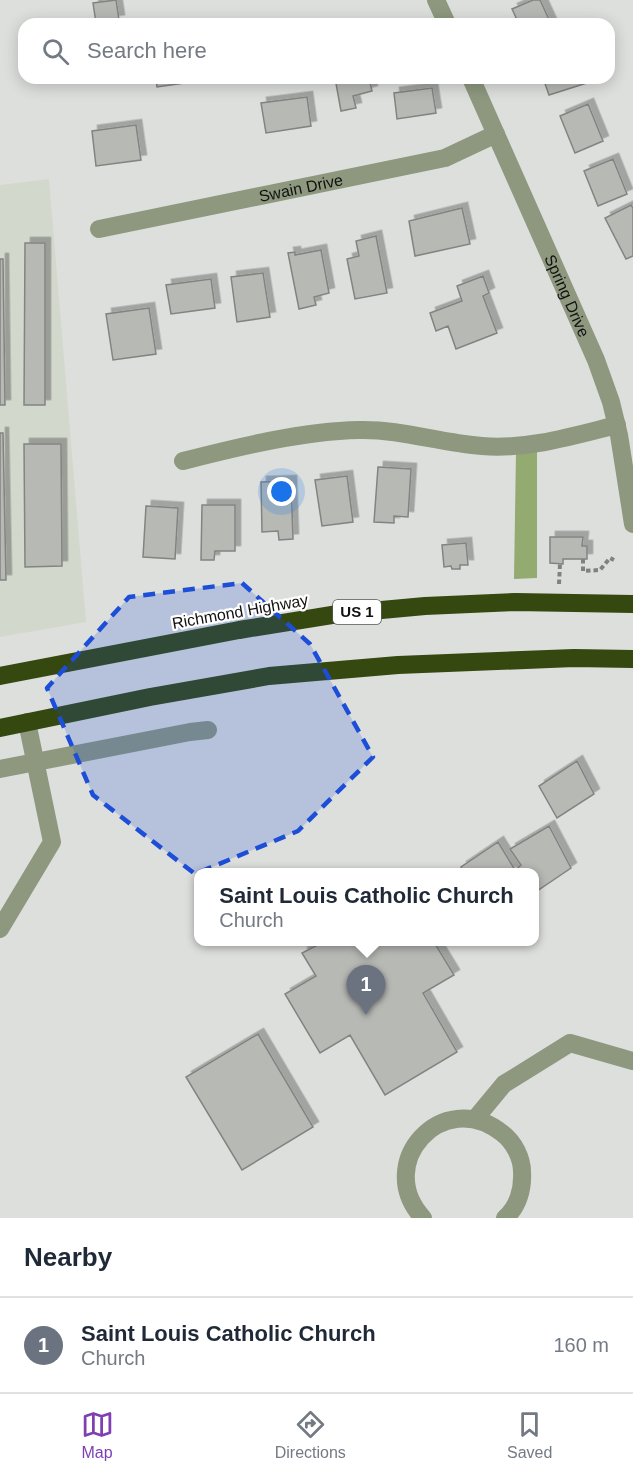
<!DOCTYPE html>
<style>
body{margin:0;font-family:Helvetica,sans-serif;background:#f2f2f3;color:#1f2937}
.you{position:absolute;left:282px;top:492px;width:21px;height:21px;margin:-15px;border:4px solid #fff;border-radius:50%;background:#1a73e8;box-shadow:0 0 0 9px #1a73e833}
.badge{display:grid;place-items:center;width:39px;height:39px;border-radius:50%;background:#7f3fb3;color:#fff;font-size:20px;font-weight:700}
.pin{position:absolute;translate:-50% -50px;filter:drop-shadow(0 2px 3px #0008)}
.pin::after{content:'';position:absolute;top:32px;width:21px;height:18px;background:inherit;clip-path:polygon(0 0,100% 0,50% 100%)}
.popup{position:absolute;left:194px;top:868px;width:345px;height:78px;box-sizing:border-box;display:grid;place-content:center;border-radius:12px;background:#fff;filter:drop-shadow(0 2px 4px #0005);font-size:20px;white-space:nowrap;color:#747a83}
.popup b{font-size:22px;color:#1f2937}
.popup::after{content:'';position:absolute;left:50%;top:100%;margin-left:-12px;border:12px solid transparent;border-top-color:#fff}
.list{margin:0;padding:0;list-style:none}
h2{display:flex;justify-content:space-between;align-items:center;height:78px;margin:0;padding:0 24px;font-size:26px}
h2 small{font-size:20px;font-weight:400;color:#747a83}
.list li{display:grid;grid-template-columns:39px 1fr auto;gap:18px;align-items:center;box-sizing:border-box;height:96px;padding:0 24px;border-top:2px solid #e0e1e3}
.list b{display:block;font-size:22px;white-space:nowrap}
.list p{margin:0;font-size:20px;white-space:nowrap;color:#747a83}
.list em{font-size:20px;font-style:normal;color:#747a83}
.icon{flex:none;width:33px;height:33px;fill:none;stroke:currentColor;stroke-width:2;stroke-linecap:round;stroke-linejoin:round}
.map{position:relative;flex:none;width:633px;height:1218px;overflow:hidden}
.search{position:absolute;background:#fff;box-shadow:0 3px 15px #0003;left:18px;right:18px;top:18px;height:66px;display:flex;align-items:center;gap:15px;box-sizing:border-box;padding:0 21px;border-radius:18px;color:#747a83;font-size:22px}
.sheet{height:174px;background:#fff}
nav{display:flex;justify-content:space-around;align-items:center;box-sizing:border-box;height:84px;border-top:2px solid #e0e1e3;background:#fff;font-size:16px;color:#747a83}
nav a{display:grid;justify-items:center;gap:3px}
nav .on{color:#7f3fb3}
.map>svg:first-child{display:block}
</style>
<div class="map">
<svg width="633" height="1218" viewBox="0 0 633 1218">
<defs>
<filter id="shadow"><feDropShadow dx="5.5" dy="-5.5" stdDeviation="0" flood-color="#0004"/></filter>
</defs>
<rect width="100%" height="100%" fill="#dddfdc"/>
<path fill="#d3d8cd" d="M49,179L86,622L0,637V185Z"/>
<path fill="#93aa71" d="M537,448V578L514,579L516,451Z"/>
<path fill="#b7b9b5" stroke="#838481" stroke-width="1.5" filter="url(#shadow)" d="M116,0L119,20L96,23L93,3Z
M533,0H540L551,24H519L512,9Z
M156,78H191V82L157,87Z
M335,78H369L372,91L353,96L356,108L341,111Z
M543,78H589L590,82L549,95Z
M432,88L436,113L397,119L394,93Z
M307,97L311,126L266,133L261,103Z
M588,104L603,141L575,153L560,116Z
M136,125L141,160L96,166L92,131Z
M613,159L627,194L598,206L584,171Z
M631,205L633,208V256L626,259L605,218Z
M462,208L470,244L415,256L409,221Z
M376,236L387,293L355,299L347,259L359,256L356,241Z
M25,243H45V405H24Z
M321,250L329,293L314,297L316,305L299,309L288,253L295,252V255Z
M0,259H3L5,405H0Z
M263,273L270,317L237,322L231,277Z
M483,276L489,293L483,296L497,333L456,349L448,326L436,331L430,313L462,301L457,286Z
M211,279L215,308L171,314L166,285Z
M149,308L156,354L113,360L106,314Z
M0,433H3L6,580H0Z
M24,444H61L62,566L25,567Z
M378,467L411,469L408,517L394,516V523L374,522Z
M347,476L353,522L322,526L315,480Z
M291,481L293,539L279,540L278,531L262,532L261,482Z
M202,505H235V551H215L214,560H201Z
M146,506L178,508L175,559L143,557Z
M550,537H583L582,546H587V559H563V564L550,563Z
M466,543L468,565H460V569H452L451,566L444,567L442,545Z
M577,761L594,794L557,818L539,786Z
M549,826L571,868L537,891L534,887V872H464L461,867L498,842L515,870L521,865L510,849Z
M323,942H434L454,975L423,993L457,1052L385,1095L350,1035L320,1053L285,994L316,976L302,953Z
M258,1034L313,1127L242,1170L186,1077Z"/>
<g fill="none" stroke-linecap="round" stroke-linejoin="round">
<path stroke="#818280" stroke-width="4" stroke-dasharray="4.5 3" stroke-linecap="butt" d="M583,559V571L600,570L610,558L614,560
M559,584L560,564"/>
<g stroke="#8d987f" stroke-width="18">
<path d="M436,0L447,24"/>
<path id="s1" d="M471,78L596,360L611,402L619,435L633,524"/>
<path id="s2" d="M99,229L445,158L496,134"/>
<path d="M183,461C238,447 303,431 359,430C401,429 440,443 482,446C527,450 573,436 617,425"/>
<path d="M0,769L190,732L208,730"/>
<path d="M0,929L52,842L27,722"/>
<path d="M475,1119L504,1084L570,1043L633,1061"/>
<path d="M423,1218C373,1164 442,1086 502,1133C514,1142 522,1158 522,1172C523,1189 518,1207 505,1218"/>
</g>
<path stroke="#354810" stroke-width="18" d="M0,676L239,630L338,614L425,606L515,602L633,604
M0,728L150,697L269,676L398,665L574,658L633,659"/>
</g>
<path fill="#1d4ed8" fill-opacity="0.2" stroke="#1d4ed8" stroke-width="4.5" stroke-dasharray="12 8" stroke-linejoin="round" d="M242,583L310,644L373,757L298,831L195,874L93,795L47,688L129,597Z"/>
<g text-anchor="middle" stroke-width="4.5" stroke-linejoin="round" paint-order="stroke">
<rect fill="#fff" stroke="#585858" stroke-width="1.5" x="333" y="600" width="48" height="24" rx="4.5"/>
<g font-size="15" font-weight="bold" fill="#111110">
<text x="357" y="617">US 1</text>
</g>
<g font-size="16" fill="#111110" stroke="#fff">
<text dy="6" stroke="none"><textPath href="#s2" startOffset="206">Swain Drive</textPath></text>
<text dy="6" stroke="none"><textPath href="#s1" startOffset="238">Spring Drive</textPath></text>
<text transform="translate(240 611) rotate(-10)" y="6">Richmond Highway</text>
</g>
</g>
</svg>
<div class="you"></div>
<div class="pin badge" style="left:366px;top:1015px;background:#6b7280">1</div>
<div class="popup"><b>Saint Louis Catholic Church</b>Church</div>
<div class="search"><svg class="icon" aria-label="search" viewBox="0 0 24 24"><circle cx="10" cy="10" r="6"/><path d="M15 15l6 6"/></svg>Search here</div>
</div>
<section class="sheet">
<h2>Nearby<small></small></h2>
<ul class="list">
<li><span class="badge" style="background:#6b7280">1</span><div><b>Saint Louis Catholic Church</b><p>Church</p></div><em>160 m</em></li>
</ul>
</section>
<nav>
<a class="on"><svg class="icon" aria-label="map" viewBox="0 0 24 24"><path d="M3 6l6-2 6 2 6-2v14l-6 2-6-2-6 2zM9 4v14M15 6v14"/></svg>Map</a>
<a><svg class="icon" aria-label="directions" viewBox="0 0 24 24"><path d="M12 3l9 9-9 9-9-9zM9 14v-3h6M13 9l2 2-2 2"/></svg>Directions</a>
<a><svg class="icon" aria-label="saved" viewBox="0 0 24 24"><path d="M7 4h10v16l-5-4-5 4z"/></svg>Saved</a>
</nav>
